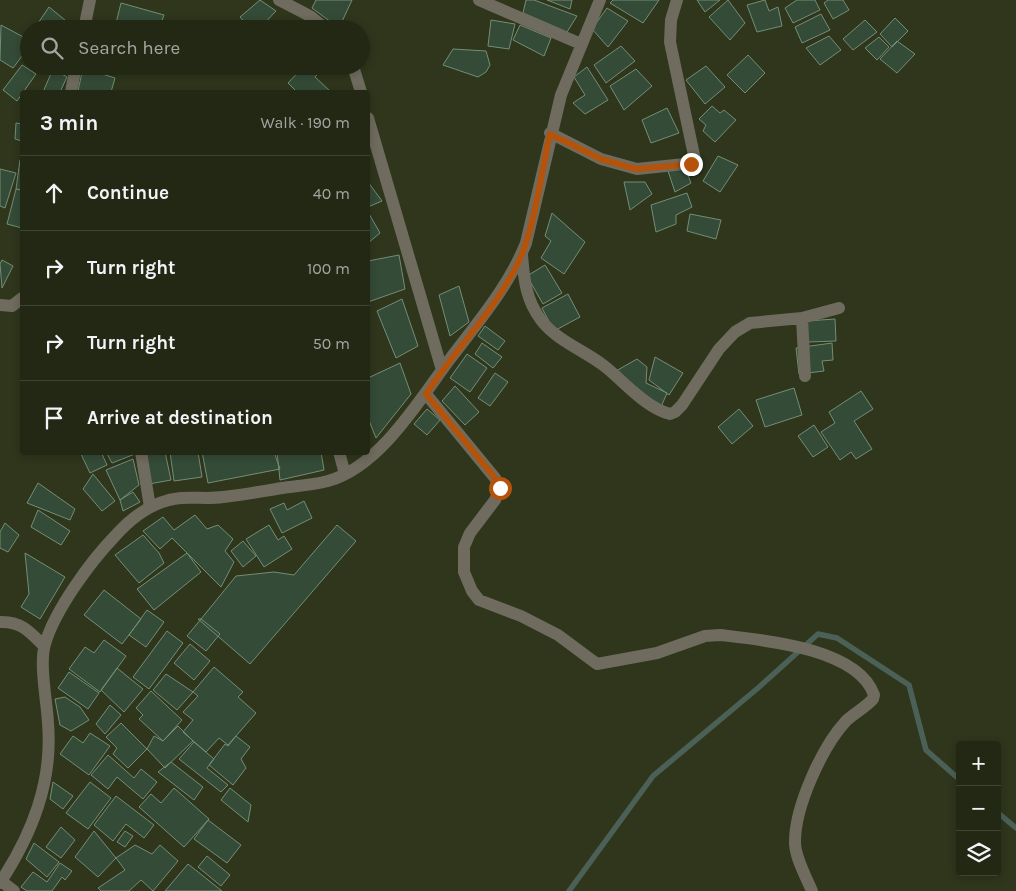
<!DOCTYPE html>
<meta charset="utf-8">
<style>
body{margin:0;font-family:Karla,sans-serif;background:#2b301e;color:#f1f3f6}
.controls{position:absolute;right:15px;bottom:15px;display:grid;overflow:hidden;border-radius:5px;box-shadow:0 2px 8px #0003}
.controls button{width:45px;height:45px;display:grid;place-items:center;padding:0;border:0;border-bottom:1px solid #404434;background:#232815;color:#f1f3f6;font:25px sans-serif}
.stop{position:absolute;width:15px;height:15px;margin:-11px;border:4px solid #b45309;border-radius:50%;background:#fff}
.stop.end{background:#b45309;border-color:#fff;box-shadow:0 1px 5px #0008}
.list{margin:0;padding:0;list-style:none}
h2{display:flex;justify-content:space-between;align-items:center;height:65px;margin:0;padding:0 20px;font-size:21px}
h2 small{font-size:16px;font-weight:400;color:#a3a6a0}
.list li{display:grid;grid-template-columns:32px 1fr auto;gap:15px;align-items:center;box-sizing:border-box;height:75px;padding:0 20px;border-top:1px solid #404434}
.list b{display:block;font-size:19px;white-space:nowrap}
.list em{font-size:16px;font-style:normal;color:#a3a6a0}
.icon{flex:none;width:28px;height:28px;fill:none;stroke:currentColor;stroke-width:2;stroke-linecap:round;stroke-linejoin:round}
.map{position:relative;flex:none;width:1016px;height:891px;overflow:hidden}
.search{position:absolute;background:#232815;box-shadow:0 2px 8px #0003;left:20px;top:20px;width:350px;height:55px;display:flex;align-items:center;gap:12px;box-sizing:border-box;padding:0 18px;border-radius:28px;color:#a3a6a0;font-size:19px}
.panel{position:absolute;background:#232815;box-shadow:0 2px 8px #0003;left:20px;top:90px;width:350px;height:365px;border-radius:5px}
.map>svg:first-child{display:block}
</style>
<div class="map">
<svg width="1016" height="891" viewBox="0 0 1016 891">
<rect width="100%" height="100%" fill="#2f361c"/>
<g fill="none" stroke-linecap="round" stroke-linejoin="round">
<path stroke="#4b6157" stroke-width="5.5" d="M997,812L1016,828
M569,891L653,776L758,688L818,634L837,638L909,685L926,750L960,780"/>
</g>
<path fill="#344b37" stroke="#748e76" d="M260,0L276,11L259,29H251L240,17Z
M316,0H352L339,28L312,8Z
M526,0H534L577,16L567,32L523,13Z
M547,0H572L570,9Z
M613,0H659L643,23L610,3Z
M697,0H720L705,12Z
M728,0L745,23L730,40L709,17Z
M765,0L769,11L778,7L782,26L757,32L747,5Z
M797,0H815L820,10L793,23L785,8Z
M828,0H843L849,10L833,19L824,3Z
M121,3L164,15L159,29H134L116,23Z
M49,7L71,25L68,29H34Z
M607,8L628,21L608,47L592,29Z
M821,14L830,30L802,43L795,27Z
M895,18L908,31L892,47L880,34Z
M491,20L515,24L509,49L488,46Z
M865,20L877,32L853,50L843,39Z
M105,21L132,29H103Z
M1,25L29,40V47L13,68L0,60Z
M520,25L551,38L544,56L513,40Z
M829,36L841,50L820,65L806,48Z
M879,37L889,47L877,60L865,48Z
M897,41L915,54L897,73L880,59Z
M621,46L635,61L606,83L594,65Z
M453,49L486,51L490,65L486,72L478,77L443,65Z
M748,55L765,73L745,93L727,75Z
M22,65L36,74L17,101L3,90Z
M304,66H325L315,77L331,92H297L288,83Z
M706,66L725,87L705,104L686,80Z
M587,67L608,100L585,114L573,103L585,95L574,77Z
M83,68L115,78L111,92L78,91Z
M53,69L67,77L60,92H43Z
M636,69L652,86L624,110L610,86Z
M712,106L720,113L724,110L736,120L715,142L703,131L706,125L699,119Z
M667,108L679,133L651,143L642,120Z
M16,123L22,124V141L15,139Z
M718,156L738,165L720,192L703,181Z
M20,160H22V190L16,189Z
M685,168L691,183L675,192L668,171Z
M0,169L16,173L5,208L0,206Z
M368,182L382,201L368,207Z
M624,182H645L652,194L630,210Z
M16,189L22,190V228L7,224Z
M687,193L692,207L676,215V224L656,232L651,205Z
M368,212L380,233L368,243Z
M552,213L585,242L564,274L541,258L551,241L545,236Z
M690,214L721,220L716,239L687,231Z
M399,255L405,289L368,302V261Z
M2,260L13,266L2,288L0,264Z
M545,265L562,293L543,304L527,276Z
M459,286L469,322L450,336L439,295Z
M568,294L580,317L554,331L542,308Z
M402,299L418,346L396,358L377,311Z
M835,319L836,341L808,342L806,321Z
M485,326L505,341L498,350L478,336Z
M482,343L502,357L493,368L475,354Z
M832,343L833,360L822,361L824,371L799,374L796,348Z
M467,354L487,368L470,392L450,378Z
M655,357L683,373L669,395L649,380Z
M637,359L647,367L646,383L667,393L661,407L616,371Z
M400,363L411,394L376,438L368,418V378Z
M495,373L508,382L490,406L478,398Z
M455,386L479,412L465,425L442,401Z
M794,388L802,415L765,427L756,400Z
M861,391L873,409L854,421L872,449L856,459L851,452L840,460L821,432L835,423L829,412Z
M427,409L440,420L427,435L414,424Z
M739,409L753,426L732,444L718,427Z
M814,425L828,447L813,457L798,436Z
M80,452H101L107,465L90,473Z
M106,452H135V454L112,463Z
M157,452H165L171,480L149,484L146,455Z
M170,452H198L202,477L174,481Z
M202,452H274L280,469L208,483Z
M277,452H321L324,470L280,480Z
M133,459L139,485L120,500L106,470Z
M93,474L115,501L102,511L83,489Z
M38,483L75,509L70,520L27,503Z
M133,492L140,502L123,511L120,500Z
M304,501L312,518L282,533L270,509L284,503L287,510Z
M38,510L70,531L61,545L31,527Z
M195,515L207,529L218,525L233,539L225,551L234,562L221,587L172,538L160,549L143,531L163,517L174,530Z
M5,523L19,535L8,552L0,548V532Z
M269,525L278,540L284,536L292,549L264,567L246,539Z
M337,525L356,541L250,664L198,619H201L236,576L274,572L294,575Z
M143,535L159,553L164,563L139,583L115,555Z
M243,541L256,556L243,567L231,551Z
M25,553L65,577L40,619L21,607L29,594Z
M187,553L201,572L154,610L137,589Z
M104,590L141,619L122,644L84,615Z
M147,610L164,622L146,647L129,635Z
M201,619L220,634L206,651L187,636Z
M167,631L183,643L149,689L133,677Z
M104,640L126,656L100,692L69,669L85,647L94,653Z
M190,644L210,661L194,680L174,663Z
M214,667L243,692L238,697L256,713L228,745L219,738L206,752L183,732L193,720L183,712L198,696L193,692Z
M117,668L143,689L124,712L101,690Z
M69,672L99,693L88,709L58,688Z
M166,674L193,692L177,710L153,690Z
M151,691L182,720L163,741L139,719L143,715L136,708Z
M65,697L80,707L89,720L71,731L60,725L55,699Z
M110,705L121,715L105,734L96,724Z
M121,723L147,749L128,768L113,754L117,748L106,737Z
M178,726L193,741L165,768L147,749L154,736L163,741Z
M90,733L110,746L89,775L60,754L73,736L83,743Z
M236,736L250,747L241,759L246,768L233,785L209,765L225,744L228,746Z
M194,742L214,759L207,768L228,785L221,792L179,759Z
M108,755L134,778L141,769L157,782L143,799L117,777L108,789L91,775Z
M171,762L203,787L194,800L158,772Z
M53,782L73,796L63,809L50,799Z
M90,782L111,798L88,829L66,813Z
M174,788L209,819L184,847L139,807L151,794L161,803Z
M230,788L251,805L248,822L221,800Z
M116,796L154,825L144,838L126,824L113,841L94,825Z
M208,820L241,845L227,863L194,839Z
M61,827L75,840L61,858L46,847Z
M94,831L116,858L98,877L75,857Z
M125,831L133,836L125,847L117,842Z
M34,843L59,862L47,877L26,859Z
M135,845L152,854L160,845L178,861L153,891L141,880L129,891H101L98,888L125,870L116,858Z
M207,856L230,875L221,886L198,867Z
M60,863L72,871L65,880L62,877L52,891H27L21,887L33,872L47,882Z
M188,864L222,891H165Z"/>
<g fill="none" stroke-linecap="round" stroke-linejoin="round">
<path stroke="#6f6b5e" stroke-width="12" d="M279,0L310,16L326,29
M479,0L581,44
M84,29L90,0
M353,66L361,92
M71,92L76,66
M368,118L442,370
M550,133L601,159L637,169L694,163L695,160L670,42L671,20L677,0
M522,255C524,280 526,300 541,320C556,340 583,350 603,365C624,381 644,407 670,414L675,412L682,405L719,349L735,332L750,323L802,318L839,308
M0,305L12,306L22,298
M802,318L805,376
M426,394L495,478L500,488L495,500L470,533L464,547V572L472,591L479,600L521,616L558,635L597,664L657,653L705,636L720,635C763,640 858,648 874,695L873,699C865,708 854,713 846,721C822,747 794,808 795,844C796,859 806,877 812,891
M141,452L150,507
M339,452L345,474
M0,622C21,621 30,632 44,646
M1,881L14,891
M0,883C32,834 53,782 48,723C47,702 39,664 45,644C55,610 90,562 115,536C132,517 155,500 181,498C195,497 209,499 223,497C243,495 263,491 282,488C297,486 313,485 328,481C380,467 420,399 450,359C478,322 509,286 526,243L561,95L600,0"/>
</g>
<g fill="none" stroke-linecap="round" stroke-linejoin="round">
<path stroke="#b45309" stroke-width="6" d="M500,488L495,478L426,394C455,350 495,310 518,263C535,227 541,173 550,134L601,159L636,169L691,164"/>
</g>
</svg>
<div class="controls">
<button>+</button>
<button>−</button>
<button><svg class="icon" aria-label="layers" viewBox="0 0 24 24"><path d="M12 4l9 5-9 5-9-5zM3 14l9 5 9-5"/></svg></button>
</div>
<div class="stop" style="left:500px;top:488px"></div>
<div class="stop end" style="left:691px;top:164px"></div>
<div class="search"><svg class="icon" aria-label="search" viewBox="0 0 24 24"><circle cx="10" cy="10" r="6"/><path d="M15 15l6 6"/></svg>Search here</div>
<section class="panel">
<h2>3 min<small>Walk · 190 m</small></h2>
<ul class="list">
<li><svg class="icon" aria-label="ahead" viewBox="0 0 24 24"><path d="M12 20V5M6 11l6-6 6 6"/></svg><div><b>Continue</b></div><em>40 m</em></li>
<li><svg class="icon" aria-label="right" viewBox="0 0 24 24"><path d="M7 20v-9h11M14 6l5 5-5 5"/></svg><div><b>Turn right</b></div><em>100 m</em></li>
<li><svg class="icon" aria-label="right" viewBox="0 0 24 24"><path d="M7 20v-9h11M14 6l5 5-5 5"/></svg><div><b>Turn right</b></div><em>50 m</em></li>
<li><svg class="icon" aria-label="arrive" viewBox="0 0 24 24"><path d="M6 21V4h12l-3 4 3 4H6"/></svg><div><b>Arrive at destination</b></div></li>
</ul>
</section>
</div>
